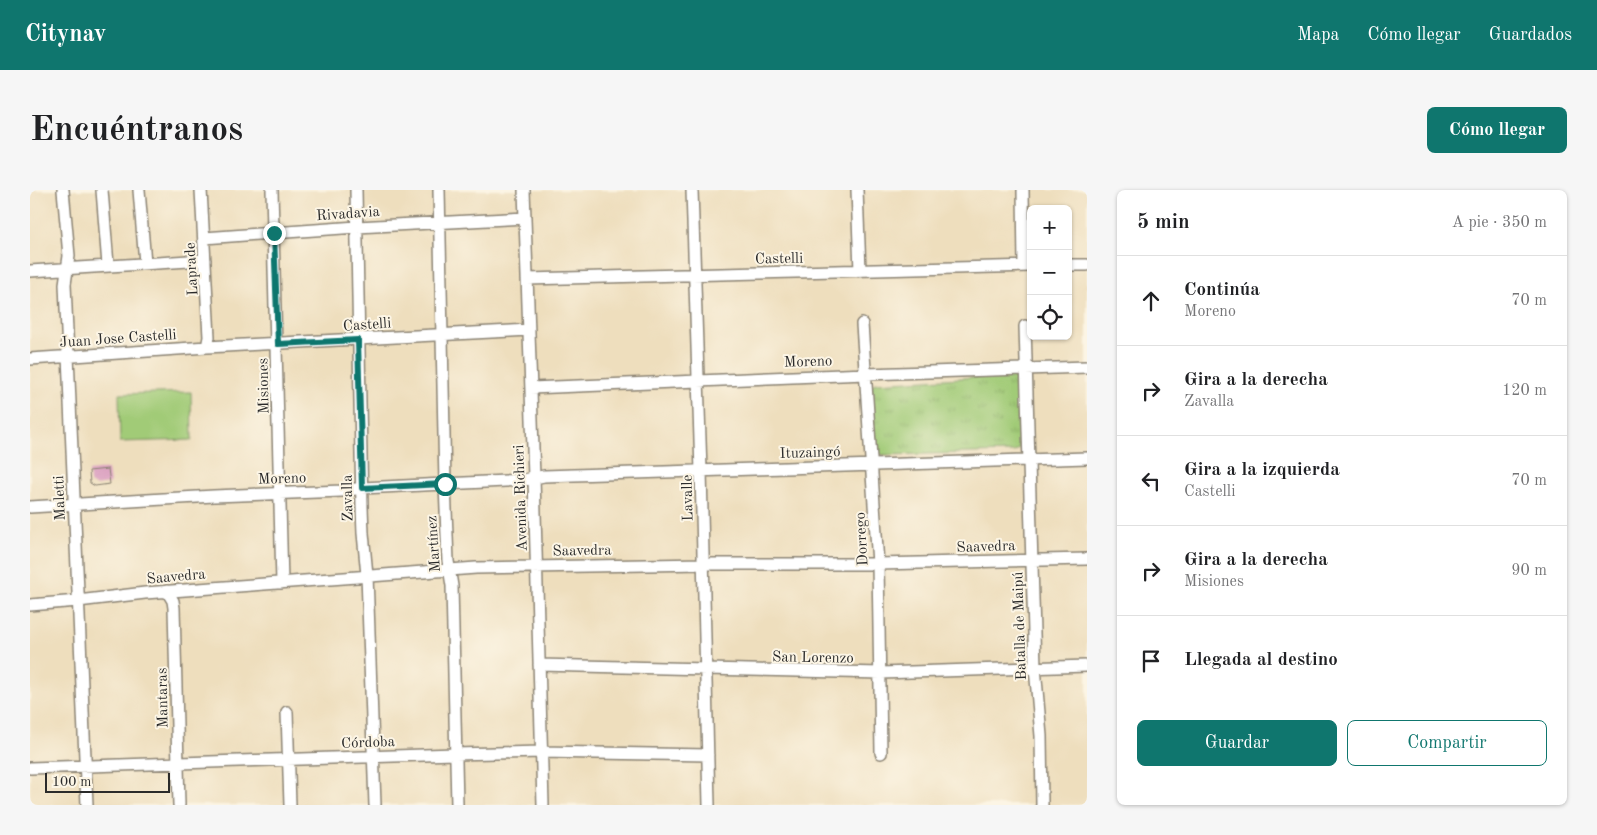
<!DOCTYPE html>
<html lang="es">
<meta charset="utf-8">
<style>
body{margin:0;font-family:"Old Standard TT",serif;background:#f6f6f6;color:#202124}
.controls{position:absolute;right:15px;top:15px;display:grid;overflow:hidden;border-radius:8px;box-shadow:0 1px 4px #0004}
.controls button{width:45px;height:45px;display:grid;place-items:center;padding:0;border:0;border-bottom:1px solid #e0e0e0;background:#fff;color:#202124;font:25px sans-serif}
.scale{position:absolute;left:15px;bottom:12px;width:125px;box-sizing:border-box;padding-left:5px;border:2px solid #2b2b2b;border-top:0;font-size:14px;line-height:18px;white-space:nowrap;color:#2b2b2b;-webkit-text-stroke:4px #fcf5e5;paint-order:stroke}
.stop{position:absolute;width:15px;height:15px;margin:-11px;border:4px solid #0f766e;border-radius:50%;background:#fff}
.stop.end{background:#0f766e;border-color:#fff;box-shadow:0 1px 5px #0008}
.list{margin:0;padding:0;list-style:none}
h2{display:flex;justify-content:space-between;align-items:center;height:65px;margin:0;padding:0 20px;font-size:21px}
h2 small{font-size:16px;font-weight:400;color:#757577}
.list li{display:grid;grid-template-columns:32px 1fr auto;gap:15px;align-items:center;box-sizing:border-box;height:90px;padding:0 20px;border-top:1px solid #e0e0e0}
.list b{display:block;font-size:19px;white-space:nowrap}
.list p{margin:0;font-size:16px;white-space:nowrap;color:#757577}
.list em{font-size:16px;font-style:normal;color:#757577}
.actions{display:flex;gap:10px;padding:15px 20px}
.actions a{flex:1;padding:11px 0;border:1px solid #0f766e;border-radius:8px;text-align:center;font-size:18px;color:#0f766e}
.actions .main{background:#0f766e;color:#fff}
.icon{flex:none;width:28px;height:28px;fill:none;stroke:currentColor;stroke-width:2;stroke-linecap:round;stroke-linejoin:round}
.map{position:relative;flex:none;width:1057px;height:615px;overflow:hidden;border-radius:8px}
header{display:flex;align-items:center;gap:30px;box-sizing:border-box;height:70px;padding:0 25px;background:#0f766e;color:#fff}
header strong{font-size:24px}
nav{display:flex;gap:28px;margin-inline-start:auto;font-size:18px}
.intro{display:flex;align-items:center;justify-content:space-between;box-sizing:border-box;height:120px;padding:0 30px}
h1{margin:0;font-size:35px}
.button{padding:12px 22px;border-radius:8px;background:#0f766e;color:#fff;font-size:18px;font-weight:700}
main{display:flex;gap:30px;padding:0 30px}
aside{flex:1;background:#fff;border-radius:8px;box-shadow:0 1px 4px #0004}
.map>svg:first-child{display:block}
</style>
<header>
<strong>Citynav</strong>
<nav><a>Mapa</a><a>Cómo llegar</a><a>Guardados</a></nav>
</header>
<div class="intro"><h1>Encuéntranos</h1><a class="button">Cómo llegar</a></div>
<main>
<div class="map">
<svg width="1057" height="615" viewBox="0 0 1057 615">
<defs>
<pattern id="park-tufts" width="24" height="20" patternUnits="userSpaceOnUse" patternTransform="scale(1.25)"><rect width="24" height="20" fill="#a1cb77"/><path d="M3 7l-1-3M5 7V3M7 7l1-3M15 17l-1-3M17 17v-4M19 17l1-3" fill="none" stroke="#8bae67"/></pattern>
</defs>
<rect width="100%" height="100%" fill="#fcf5e5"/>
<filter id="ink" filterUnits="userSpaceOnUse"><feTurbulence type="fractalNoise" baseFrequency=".02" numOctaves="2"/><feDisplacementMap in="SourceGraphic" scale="10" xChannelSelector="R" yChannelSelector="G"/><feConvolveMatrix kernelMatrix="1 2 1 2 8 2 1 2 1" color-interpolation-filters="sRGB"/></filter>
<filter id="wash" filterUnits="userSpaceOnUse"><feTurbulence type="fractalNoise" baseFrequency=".0096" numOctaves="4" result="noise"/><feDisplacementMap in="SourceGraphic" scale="20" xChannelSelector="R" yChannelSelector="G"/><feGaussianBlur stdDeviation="1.12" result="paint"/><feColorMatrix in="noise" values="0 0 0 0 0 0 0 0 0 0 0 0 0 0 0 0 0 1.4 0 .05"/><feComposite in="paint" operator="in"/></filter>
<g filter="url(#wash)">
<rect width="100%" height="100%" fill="#eedebd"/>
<path fill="#a1cb77" stroke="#667b51" d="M161,202L162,250L90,252L89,204Z"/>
<path fill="url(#park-tufts)" stroke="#667b51" d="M982,185L989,193V259L984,262L851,265L844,256L840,196L846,193Z"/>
<g id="blocks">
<path fill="#da9fc0" d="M78,279L80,294L65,296L60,293L59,281Z"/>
</g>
</g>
<g filter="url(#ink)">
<use href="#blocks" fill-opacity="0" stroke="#8c8474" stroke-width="1"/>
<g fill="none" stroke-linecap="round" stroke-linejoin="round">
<defs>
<path id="minor" d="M33,0L39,66L35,94L57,615
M72,0L78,75
M109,0L115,73
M171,0L179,147L177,157
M242,0L252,393
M326,0L332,317L333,343L337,385L345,615
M409,0L415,294L418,371L422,396L427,615
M494,0L504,287L513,615
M662,0L671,281L679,615
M827,0L830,81
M993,0L994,76
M174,48L327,37L495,28
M1038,75H1057
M0,81L175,70
M497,89L1001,76
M832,134L848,374L851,563
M995,136L1005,477L1011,546L1012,615
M0,169L177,157L499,140
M501,198L836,184L1057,177
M0,317L184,306L312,301L332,298L494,290L514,286L1057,268
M137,401L143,411L144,418L149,615
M0,415L48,411L115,403L446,378L674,374H848L1057,369
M509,475L851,483L1057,476
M257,522L260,615
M0,578L425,564L511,562L678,565"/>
</defs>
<use href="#minor" stroke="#8c8474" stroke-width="14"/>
<use href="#minor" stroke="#fff" stroke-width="11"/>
</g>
</g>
<g fill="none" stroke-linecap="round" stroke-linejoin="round" filter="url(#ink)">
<path stroke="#0f766e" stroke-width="6" d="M244,43L248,154L328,150L332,298L415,294"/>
</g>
<g text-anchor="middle" stroke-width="4" stroke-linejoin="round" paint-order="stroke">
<g font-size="15" fill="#2b2b2b" stroke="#fcf5e5">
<text transform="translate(318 23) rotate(-4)" y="5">Rivadavia</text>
<text transform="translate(749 68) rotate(-1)" y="5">Castelli</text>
<text transform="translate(161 79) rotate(-93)" y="5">Laprade</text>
<text transform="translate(337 134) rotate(-4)" y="5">Castelli</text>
<text transform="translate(88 148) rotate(-4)" y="5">Juan Jose Castelli</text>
<text transform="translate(778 171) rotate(-2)" y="5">Moreno</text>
<text transform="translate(233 196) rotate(-91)" y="5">Misiones</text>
<text transform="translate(780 262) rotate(-2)" y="5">Ituzaingó</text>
<text transform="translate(252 288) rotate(-2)" y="5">Moreno</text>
<text transform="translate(29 308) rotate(-92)" y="5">Maletti</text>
<text transform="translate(317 308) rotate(-91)" y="5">Zavalla</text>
<text transform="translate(490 308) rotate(-92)" y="5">Avenida Richieri</text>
<text transform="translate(657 308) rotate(-91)" y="5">Lavalle</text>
<text transform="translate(831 349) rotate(-93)" y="5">Dorrego</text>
<text transform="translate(403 354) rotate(-94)" y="5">Martínez</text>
<text transform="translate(956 356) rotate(-2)" y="5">Saavedra</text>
<text transform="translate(552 360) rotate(-1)" y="5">Saavedra</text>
<text transform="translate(146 386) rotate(-5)" y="5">Saavedra</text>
<text transform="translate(989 436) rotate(-92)" y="5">Batalla de Maipú</text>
<text transform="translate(783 467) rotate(1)" y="5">San Lorenzo</text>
<text transform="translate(132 508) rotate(-91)" y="5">Mantaras</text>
<text transform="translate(338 552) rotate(-2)" y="5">Córdoba</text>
</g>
</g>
</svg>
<div class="controls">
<button>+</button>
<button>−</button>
<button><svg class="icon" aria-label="locate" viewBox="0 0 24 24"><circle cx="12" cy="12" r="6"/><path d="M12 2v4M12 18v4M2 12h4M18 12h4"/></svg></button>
</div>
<div class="scale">100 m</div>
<div class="stop" style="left:415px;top:294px"></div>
<div class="stop end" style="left:244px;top:43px"></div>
</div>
<aside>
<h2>5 min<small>A pie · 350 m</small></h2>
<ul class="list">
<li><svg class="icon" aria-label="ahead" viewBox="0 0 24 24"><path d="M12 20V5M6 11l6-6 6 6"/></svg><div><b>Continúa</b><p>Moreno</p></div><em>70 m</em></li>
<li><svg class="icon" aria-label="right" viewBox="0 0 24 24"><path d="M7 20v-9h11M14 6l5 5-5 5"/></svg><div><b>Gira a la derecha</b><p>Zavalla</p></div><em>120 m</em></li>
<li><svg class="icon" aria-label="left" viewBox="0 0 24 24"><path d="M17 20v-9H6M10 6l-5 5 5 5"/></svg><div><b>Gira a la izquierda</b><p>Castelli</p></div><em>70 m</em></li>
<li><svg class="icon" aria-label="right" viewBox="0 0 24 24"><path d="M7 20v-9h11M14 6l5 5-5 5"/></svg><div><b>Gira a la derecha</b><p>Misiones</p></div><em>90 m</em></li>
<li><svg class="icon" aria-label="arrive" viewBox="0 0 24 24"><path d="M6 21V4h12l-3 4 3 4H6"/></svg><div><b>Llegada al destino</b></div></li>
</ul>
<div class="actions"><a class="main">Guardar</a><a>Compartir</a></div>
</aside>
</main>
